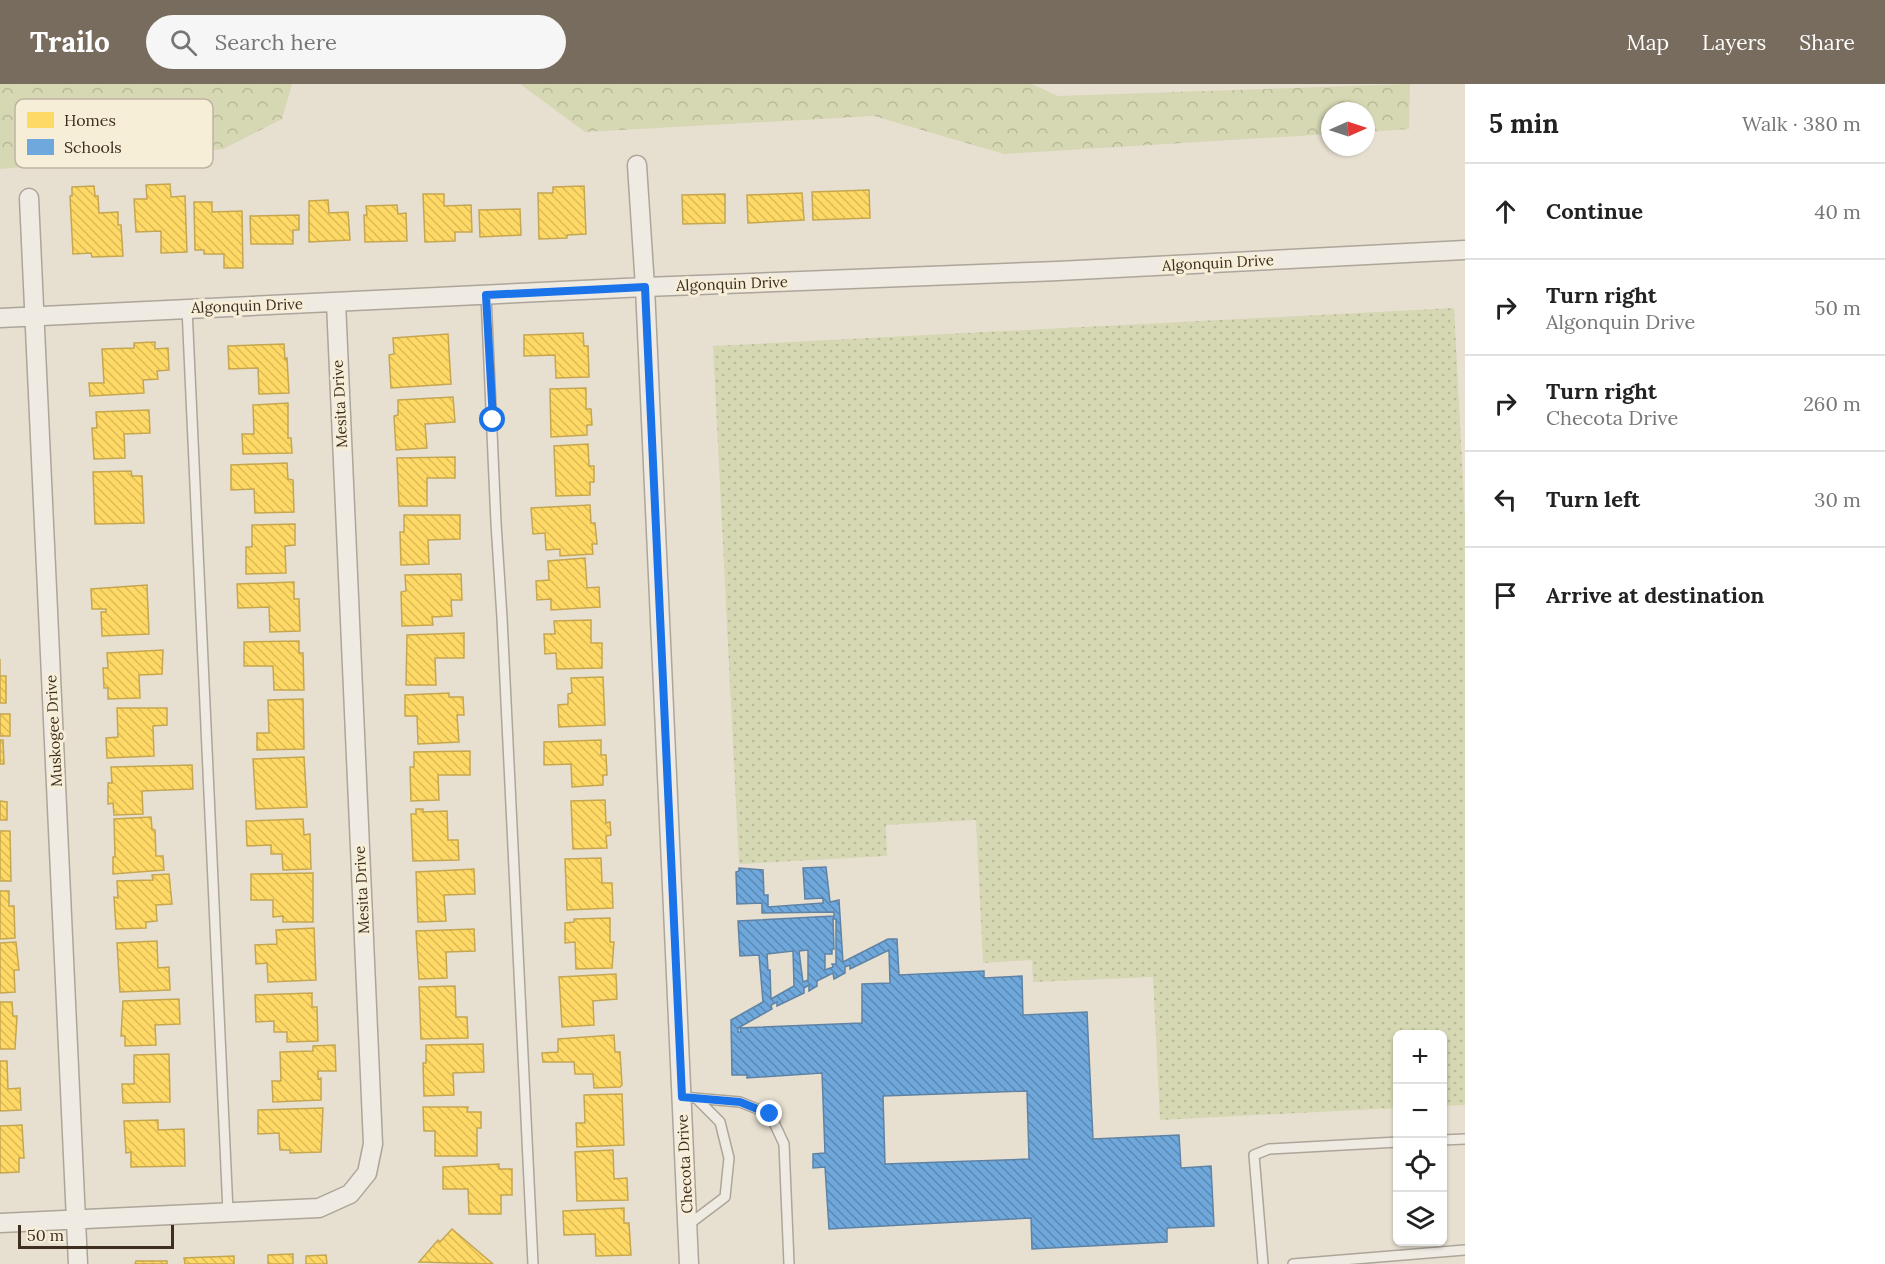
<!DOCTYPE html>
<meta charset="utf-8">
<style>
body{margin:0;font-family:Lora,serif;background:#f6f6f6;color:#222}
.controls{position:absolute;right:18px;bottom:18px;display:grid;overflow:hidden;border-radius:9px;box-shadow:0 2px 4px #0004}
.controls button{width:54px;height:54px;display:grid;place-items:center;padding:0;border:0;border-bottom:2px solid #e0e0e0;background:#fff;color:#222;font:30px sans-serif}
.compass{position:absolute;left:1321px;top:18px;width:54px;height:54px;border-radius:50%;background:#fff;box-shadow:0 2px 4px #0004;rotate:87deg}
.scale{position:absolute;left:18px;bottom:15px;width:156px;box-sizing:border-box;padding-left:6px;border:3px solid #3d2e20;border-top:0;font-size:16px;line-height:21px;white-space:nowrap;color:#3d2e20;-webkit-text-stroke:4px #f7eed8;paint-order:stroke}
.stop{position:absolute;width:18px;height:18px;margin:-14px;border:4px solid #1a73e8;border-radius:50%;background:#fff}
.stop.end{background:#1a73e8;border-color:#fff;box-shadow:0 2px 6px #0008}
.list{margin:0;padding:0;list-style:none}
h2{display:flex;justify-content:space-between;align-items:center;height:78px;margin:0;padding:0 24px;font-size:26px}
h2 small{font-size:20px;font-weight:400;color:#767676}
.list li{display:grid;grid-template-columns:39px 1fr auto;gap:18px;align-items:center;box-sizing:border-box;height:96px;padding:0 24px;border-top:2px solid #e0e0e0}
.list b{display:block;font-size:22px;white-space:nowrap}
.list p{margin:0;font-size:20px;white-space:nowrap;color:#767676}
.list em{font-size:20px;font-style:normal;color:#767676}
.icon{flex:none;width:33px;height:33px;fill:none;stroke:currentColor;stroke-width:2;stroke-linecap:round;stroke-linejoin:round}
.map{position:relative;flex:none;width:1465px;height:1180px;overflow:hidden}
header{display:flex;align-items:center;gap:36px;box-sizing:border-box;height:84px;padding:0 30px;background:#786c5e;color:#fff}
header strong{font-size:28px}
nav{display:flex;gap:33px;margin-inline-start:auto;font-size:21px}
.search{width:420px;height:54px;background:#f6f6f6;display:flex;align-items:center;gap:15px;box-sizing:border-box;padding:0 21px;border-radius:33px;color:#767676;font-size:22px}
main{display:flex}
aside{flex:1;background:#fff}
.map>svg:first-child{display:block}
</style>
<header>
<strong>Trailo</strong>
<div class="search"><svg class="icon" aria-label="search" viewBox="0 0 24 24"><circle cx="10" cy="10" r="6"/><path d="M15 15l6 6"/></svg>Search here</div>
<nav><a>Map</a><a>Layers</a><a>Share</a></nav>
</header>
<main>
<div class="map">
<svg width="1465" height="1180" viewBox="0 0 1465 1180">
<defs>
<pattern id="grass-dots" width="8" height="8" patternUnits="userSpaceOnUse" patternTransform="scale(1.5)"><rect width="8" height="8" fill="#d6d7b3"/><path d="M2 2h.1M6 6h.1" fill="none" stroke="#b9b99a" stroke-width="1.8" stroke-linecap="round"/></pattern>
<pattern id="forest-crowns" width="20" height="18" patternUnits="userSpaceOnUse" patternTransform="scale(1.5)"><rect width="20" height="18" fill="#d6d7b3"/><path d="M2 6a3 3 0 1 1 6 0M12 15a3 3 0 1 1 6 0" fill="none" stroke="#b9b99a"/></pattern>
<pattern id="homes-back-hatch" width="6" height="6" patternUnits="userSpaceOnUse" patternTransform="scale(1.5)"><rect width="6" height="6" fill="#ffd966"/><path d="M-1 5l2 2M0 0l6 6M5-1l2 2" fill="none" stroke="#dbbb58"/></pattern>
<pattern id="schools-back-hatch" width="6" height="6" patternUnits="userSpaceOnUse" patternTransform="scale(1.5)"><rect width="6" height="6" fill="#6fa8dc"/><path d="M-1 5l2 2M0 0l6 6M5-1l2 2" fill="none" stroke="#5c89b2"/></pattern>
</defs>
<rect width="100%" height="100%" fill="#e7e0d1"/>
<path fill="url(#grass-dots)" d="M1454,224L1465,435V1021L1443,1022L1442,950H1398L1397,1024L1160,1036L1153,893L1033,898L1032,876L983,879L976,736L886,741L887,772L739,780L713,262Z"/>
<path fill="url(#forest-crowns)" d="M0,0H292L282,35L223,65L0,85Z
M520,0H1032L1058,12L1410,0L1409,45L1366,48V27H1330V50L1004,70L874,32L585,48Z"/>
<path fill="url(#homes-back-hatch)" stroke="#c5a651" stroke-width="1.5" d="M170,100L171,113L185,112L187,168L161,169V147L136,148L134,115H147L146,101Z
M94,102L95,112H98L99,129L118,128V141H121L123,172L92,173L91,169L73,170L70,112H72V103Z
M584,102L586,150L567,151V154L539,155L538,109H553V103Z
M869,106L870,134L813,136L812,108Z
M802,109L804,136L748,139L747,111Z
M423,110H444V122L471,121L472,148H455V157L425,158Z
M725,110V139L683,140L682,111Z
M328,116L329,129L348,128L350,156L309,158V117Z
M194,118H212V128L242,127L243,184H224V170H204V166H195Z
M397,121L398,130L406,129L407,157L365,158L364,131H367L366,122Z
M520,125L521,151L480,153L479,126Z
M299,131V146H293V160H251L250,132Z
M583,249L584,262H588L589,293L556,294L555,271L524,272V251Z
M448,250L451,300L391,304L389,271L394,270L393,254Z
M155,258V265L168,264L169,286L157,287L158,295L143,296L144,309L90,312L89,299H104L102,265L134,264V259Z
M284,260L285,275L287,274L289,309L259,310L258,284L229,285L228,262Z
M586,304V325H591L592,341H587V351L551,353L550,305Z
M453,313L455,338L425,340L427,364L396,366L394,332L398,331V316Z
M288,319V354H291L292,369L243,370L242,350H254L253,321Z
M149,326L150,349L124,350L125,374L94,375L92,344H97L96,328Z
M588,360L589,382H594V398H590V411L556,412L554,362Z
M455,373V394H427V422H399L397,374Z
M287,379L288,395L293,396L294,428L255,429L254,405L231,406V381Z
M131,387L132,392H142L144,439L95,440L93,388Z
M590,421L591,439H595L597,460H592L593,470L560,472V465L546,466L545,449L533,450L531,424Z
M404,431H460V455L428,456L429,480L401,481L400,448H404Z
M295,440V461L285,462L286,489L246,490V463H252V441Z
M585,474L587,504L599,503L600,523L551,526V515L537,516L536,497L549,496L548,477Z
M461,490L462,516H451L452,532L432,533L433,541L402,542L401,508L406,507L405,491Z
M294,498V515H299L300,547L270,548L269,523L238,524L237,500Z
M147,501L149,550L102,552L101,528H106V525H92L91,505Z
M591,536V559H602V584L557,585L556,569L545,570L544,550H555L554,537Z
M464,549V574H435L436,601H406L407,551Z
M299,557V569H303L304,606H274L273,582H244V558Z
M163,566L162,590L139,591L140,614L108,615V604H104L103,584H108L107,569Z
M0,575V592H6V619H0Z
M603,593L605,641L559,643L558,621L568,620V610L572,609L571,594Z
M449,609V613H463L464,631H457L459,658L418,660L417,632H405V611Z
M303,615L304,665L257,666V649H269L268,616Z
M117,624H167V641L153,642L154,672L107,674L106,654L118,653Z
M0,630H10V652H0Z
M0,656H3L4,680H0Z
M601,656V671H606L607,691H603V701L572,703L571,680L544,681V658Z
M470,667V691H438L439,716L411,717L410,683H414V668Z
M304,673L307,723L256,725L253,675Z
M192,681L193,705L142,707L143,730L114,731L113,719L108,720V699H112L111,683Z
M605,716L606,739L610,738L611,751L606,752L607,764L573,765L571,717Z
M0,717L7,718V736H0Z
M416,725H423V728L447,727L448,756H458L459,776L413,777L411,730H416Z
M151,733L152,745L155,746L156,772H163L164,786L113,790V773H115L114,735Z
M303,735L304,751L310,750L311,785L283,786L282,770H271V761L247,762L246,737Z
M0,747H10L11,797H0Z
M601,774L602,799H612L613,824L567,826L565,775Z
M474,785L475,810L444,811L446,837L418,838L416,788Z
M313,789V838H283V832L273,833V816H251V790Z
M169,790L172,820L156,821L157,837L146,838V844L116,845L114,813L118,814L117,797L153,796L152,791Z
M0,807H9V822H14L15,854L0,855Z
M610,834V858H614L612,884L576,885L575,858L565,859V839L574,838V835Z
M314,844L316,896L268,898L267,879L256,880L255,861L277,860L276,846Z
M474,845L475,867L446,868L447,894L419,895L416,847Z
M157,857L158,884L169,883L170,906L120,908L117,859Z
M16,858L19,886H14L15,908L0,909V859Z
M616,890L617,915L593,917L594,941L562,943L559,893Z
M455,902L456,933H467L468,954L421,955L419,903Z
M312,909V923H317L318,957L287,958V948H274V937L256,938L255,911Z
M179,915L180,940L155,941L156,961L125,962V952H121L123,917Z
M0,918H12L13,932H17L15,965H0Z
M614,951L615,968H620L622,1001L620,1003L594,1004L593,990H575L574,978H543L542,969L558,968V955Z
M483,960L484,988L453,989L454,1011L424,1012L423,979H426V961Z
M335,961L336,987H318V995L321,994V1016L273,1018L272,997H281L280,968L313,967V962Z
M169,970L170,1018L123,1019L122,1000H134V971Z
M0,977H7L8,1005L20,1004L21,1026L0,1027Z
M622,1010L624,1061L577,1063L576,1039H585L584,1011Z
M423,1023H468L467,1028H481V1044H477V1072H435V1047H424Z
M323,1024L321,1068L290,1069V1066H280L279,1049L258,1050V1026Z
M158,1036V1046L184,1045L185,1082L131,1083V1068L126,1069L124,1037Z
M22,1041L24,1074H19V1088L0,1089V1042Z
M613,1066L614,1095L627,1094L628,1116L577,1117L575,1068Z
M499,1080V1085H512V1111H501V1130H469L468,1105H443V1083Z
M624,1124V1139H629L631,1171L596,1172L595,1150L564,1151L563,1127Z
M452,1145L493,1180L419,1178L438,1156L440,1158Z
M293,1170V1180H268V1171Z
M326,1171L327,1180H306V1172Z
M234,1172V1180H185L184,1174Z
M136,1177H167V1180H135Z"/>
<path fill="url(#schools-back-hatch)" stroke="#6083a4" stroke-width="1.5" fill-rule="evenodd" d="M826,783L830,818L839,816L843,878L888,855H897L899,891L984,887V894L1022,892L1023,931L1087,928L1093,1055L1179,1051L1181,1084L1211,1082L1214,1142L1167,1144V1158L1032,1165L1031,1134L829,1145L825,1083L813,1084V1070L825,1069L822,989L747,994V991H732L731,936L763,918L759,871L740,872L738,837L834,832V828L762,829V819L737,820L736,788L739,787V784L763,786L764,811H768V823L823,819V814L805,815L803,784ZM833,835H836V880H832L833,883L825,886V870H832V865H834ZM808,866V896L803,898L799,867ZM889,866L890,899L862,900V939L740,944L741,948H738V944L772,925L771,921L777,918V922L804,909V904L809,901V907L817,902V897L833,889L834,895L845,889V883L850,881V885ZM793,867L794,902L771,915L770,886H768L767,870ZM1027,1007L1029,1075L885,1080L883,1012Z"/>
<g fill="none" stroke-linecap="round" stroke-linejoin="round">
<defs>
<path id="lane" d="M486,211L496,439L502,534L533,1180
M187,224L228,1128
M682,1013L740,1018L770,1030L784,1060L789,1180
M1442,1056L1465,1055
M688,1141L725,1113L729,1074L720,1038L697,1015
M1263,1180L1254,1071L1269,1065L1398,1058
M1293,1180L1465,1166"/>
<path id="street" d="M637,81L645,203L689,1180
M29,114L78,1180
M0,234L645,203L1058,187L1465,166
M0,1139L319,1124L350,1110L367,1089L373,1060L336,218"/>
</defs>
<use href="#lane" stroke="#ada599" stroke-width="12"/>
<use href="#street" stroke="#ada599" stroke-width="21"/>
<use href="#lane" stroke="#efebe3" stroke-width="9"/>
<use href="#street" stroke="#efebe3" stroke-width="18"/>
</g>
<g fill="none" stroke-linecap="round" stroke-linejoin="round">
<path stroke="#1a73e8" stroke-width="8" d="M493,336L486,211L645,203L682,1013L740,1018L770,1030"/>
</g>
<g text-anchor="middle" stroke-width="6" stroke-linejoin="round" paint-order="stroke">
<g font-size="15" fill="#3d2e20" stroke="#f7eed8">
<text transform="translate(1218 179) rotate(-3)" y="5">Algonquin Drive</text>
<text transform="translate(732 200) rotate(-2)" y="5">Algonquin Drive</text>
<text transform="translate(247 222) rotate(-2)" y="5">Algonquin Drive</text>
<text transform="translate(340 320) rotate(-93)" y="5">Mesita Drive</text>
<text transform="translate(54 647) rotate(-93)" y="5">Muskogee Drive</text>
<text transform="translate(362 806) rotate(-93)" y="5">Mesita Drive</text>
<text transform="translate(685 1080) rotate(-93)" y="5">Checota Drive</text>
</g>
</g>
<rect x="15" y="15" width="198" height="69" rx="9" fill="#f7eed8" stroke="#bfb4a1" stroke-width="1.5"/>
<rect x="27" y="28" width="27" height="16" fill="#ffd966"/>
<rect x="27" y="55" width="27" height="16" fill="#6fa8dc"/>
<g font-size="16" fill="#3d2e20">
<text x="64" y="42">Homes</text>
<text x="64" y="69">Schools</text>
</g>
</svg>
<div class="controls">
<button>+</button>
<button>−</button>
<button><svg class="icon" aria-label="locate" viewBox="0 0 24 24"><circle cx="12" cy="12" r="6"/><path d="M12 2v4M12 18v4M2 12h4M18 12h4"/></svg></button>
<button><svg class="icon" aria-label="layers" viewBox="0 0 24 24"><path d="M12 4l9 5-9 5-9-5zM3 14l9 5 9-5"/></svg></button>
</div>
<svg class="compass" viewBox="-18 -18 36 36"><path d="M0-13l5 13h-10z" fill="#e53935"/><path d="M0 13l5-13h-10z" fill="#767676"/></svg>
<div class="scale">50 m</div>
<div class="stop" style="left:493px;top:336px"></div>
<div class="stop end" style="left:770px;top:1030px"></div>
</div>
<aside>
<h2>5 min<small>Walk · 380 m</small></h2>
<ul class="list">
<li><svg class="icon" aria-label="ahead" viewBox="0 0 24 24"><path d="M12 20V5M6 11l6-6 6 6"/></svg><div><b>Continue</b></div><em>40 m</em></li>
<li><svg class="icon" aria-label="right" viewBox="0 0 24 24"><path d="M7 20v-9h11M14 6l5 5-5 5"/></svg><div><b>Turn right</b><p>Algonquin Drive</p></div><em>50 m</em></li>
<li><svg class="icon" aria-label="right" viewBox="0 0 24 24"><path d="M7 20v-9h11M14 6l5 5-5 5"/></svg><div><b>Turn right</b><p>Checota Drive</p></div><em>260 m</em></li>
<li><svg class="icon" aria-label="left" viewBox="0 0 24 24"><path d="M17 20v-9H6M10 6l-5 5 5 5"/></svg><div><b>Turn left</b></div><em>30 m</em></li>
<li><svg class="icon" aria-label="arrive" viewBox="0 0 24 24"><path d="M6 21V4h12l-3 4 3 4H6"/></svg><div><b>Arrive at destination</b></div></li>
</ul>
</aside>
</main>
